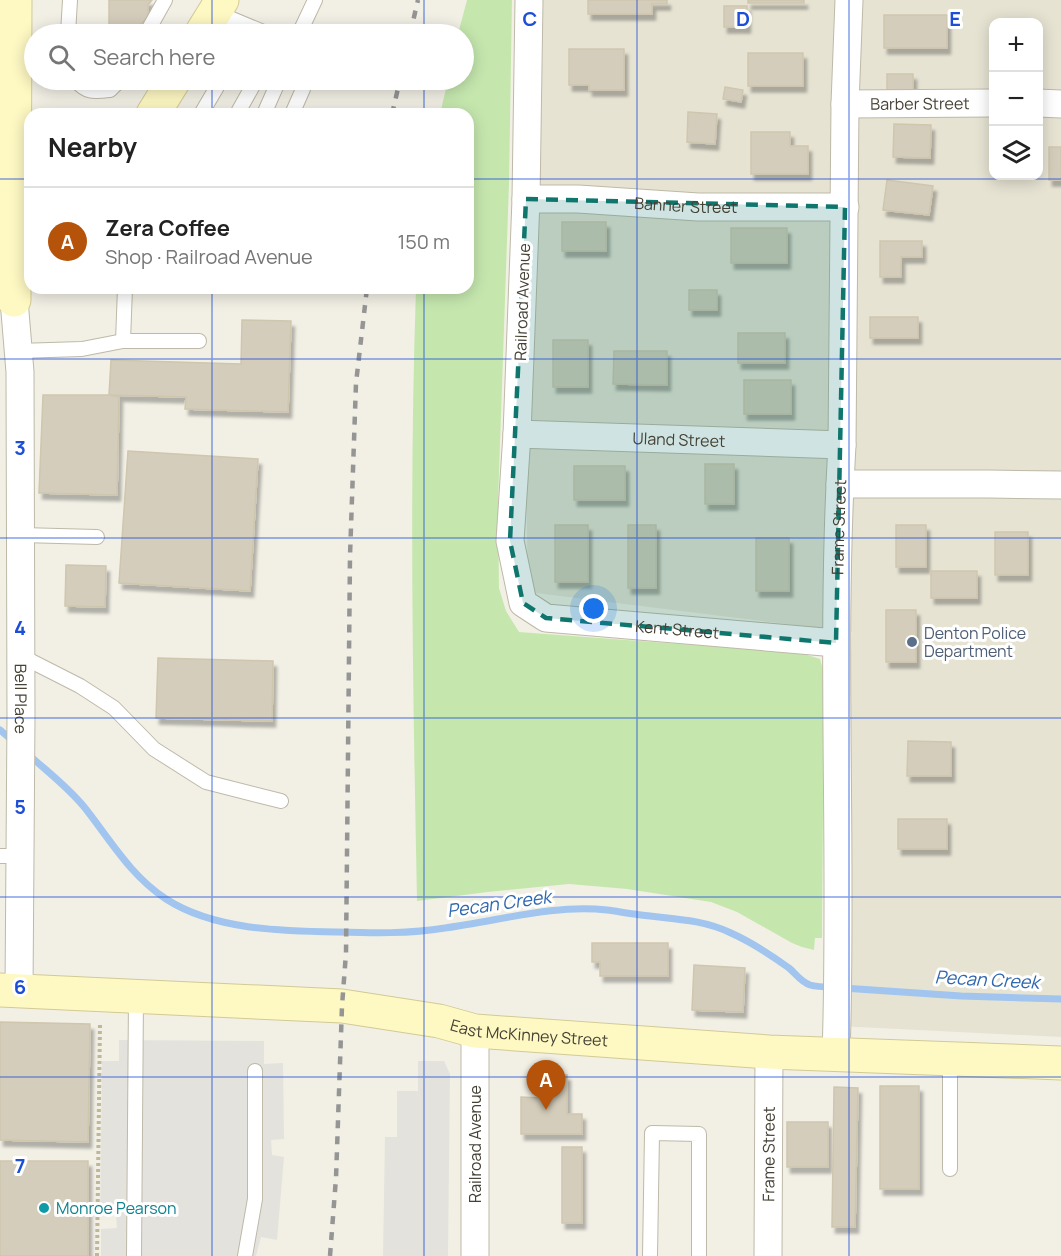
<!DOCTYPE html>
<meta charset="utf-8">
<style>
body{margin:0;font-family:Manrope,sans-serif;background:#f2f2f2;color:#222}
.controls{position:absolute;right:18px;top:18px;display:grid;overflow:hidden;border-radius:12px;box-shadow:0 3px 15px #0003}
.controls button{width:54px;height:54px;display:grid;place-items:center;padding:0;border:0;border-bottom:2px solid #e0e0e0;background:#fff;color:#222;font:30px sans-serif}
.you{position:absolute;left:594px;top:609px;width:21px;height:21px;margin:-15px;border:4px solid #fff;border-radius:50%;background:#1a73e8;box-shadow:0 0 0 9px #1a73e833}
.badge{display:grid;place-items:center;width:39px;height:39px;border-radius:50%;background:#b45309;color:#fff;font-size:20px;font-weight:700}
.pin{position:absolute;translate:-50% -50px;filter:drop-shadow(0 2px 3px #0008)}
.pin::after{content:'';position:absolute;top:32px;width:21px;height:18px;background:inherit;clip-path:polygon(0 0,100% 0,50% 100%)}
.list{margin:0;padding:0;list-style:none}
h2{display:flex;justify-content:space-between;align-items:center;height:78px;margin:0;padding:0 24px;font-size:26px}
h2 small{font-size:20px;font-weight:400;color:#767676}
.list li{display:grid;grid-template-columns:39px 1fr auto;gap:18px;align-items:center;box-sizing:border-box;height:108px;padding:0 24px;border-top:2px solid #e0e0e0}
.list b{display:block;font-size:22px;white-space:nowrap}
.list p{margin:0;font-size:20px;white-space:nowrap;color:#767676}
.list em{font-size:20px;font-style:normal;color:#767676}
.icon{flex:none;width:33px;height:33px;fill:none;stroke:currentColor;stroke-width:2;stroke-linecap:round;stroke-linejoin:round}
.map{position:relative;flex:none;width:1061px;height:1256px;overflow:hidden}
.search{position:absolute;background:#fff;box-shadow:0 3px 15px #0003;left:24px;top:24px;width:450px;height:66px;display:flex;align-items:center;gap:15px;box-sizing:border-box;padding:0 21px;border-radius:33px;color:#767676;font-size:22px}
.panel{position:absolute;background:#fff;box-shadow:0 3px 15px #0003;left:24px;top:108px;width:450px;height:186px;border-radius:18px}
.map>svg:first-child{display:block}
</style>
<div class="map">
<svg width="1061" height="1256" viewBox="0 0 1061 1256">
<defs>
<filter id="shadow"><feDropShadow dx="3.5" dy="6" stdDeviation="1.5" flood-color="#0004"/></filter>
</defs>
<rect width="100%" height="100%" fill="#f2f0e5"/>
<path fill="#e6e3d3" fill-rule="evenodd" d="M518,0H1061V1037L837,1026L839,938L852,632L528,592ZM994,22H1038V176H994Z"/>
<path fill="#c5e7ae" d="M467,0H512L509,184L498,502L499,588L506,611L519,632L801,653L820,659L824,673L822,938H815L814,950L802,947L792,943L737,912L711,902L627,889L569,884L488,892L417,901C413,697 409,492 416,288H468V114H440L448,80H464V34H458Z"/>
<path fill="#e3e2dd" d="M119,1040L264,1041V1064L283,1063L284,1139L271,1140L272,1155L284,1157L277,1240L261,1237L256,1256H101V1229L117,1228L116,1214L100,1213L102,1061H119Z
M418,1061H444L450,1074L448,1256H383L385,1137H397V1091H418Z"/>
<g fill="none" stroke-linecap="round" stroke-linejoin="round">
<path stroke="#a1c5ef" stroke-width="7" d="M0,730L14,742
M29,755C48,772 69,788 85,808C111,841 130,875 166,899C214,930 281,931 337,932C373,933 409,934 445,928C499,921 553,904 607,910C616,911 625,913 634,914C667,919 700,918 731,933C751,942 771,955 789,968C796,974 801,982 810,985C817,987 825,987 832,987
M843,988L961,996L1061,999"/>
</g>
<path fill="#d4cdbb" stroke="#cfc6ae" stroke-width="1.5" filter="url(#shadow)" d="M109,0H152L148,5V17L130,34H109Z
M588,0H667V4H652V14H588Z
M748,0H804V3H748Z
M724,6H747V27H724Z
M884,15H947V48H884Z
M569,49H624V90H589V85H569Z
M748,53H803V86H748Z
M887,74H913V96H887Z
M725,87L743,90L741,102L723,99Z
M688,112L717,114L715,144L687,142Z
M894,124L931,125L930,158L893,157Z
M751,132H790V146H808V174H751Z
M1049,147H1061V180H1049Z
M887,180L933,186L929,215L883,210Z
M562,222H606V251H562Z
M731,228H787V263H731Z
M880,241H922V257H901V277H880Z
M689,290H717V310H689Z
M870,317H918V338H870Z
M242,320L291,321L288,412L185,409L186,397L109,395L111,360L241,364Z
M738,333H785V363H738Z
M553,340H588V387H553Z
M614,351H667V385L613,384Z
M744,380H791V414H744Z
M43,395H109L119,397L117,495L39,493Z
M128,451L258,459L250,591L119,583Z
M705,464H734V504H705Z
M574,466H625V500H574Z
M555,525H588V582H555Z
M628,525H656V588H628Z
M896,525H926V567H896Z
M995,532H1028V575H995Z
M756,538H789V591H756Z
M66,565L106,566L105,607L65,606Z
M931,571H977V598H931Z
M886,610H916V662H886Z
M158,658L273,661L272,721L156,718Z
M908,741L951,742V776H907Z
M898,819H947V849H898Z
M592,943H668V976H600V962H592Z
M694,965L745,968L743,1012L692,1010Z
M0,1022L90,1024L88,1142L0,1140Z
M543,1074L567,1075V1114H582V1134H521V1097L543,1098Z
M880,1086H919V1189H880Z
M834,1087L858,1088L855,1227H832Z
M787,1122H828V1167H787Z
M562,1147H582V1223H562Z
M0,1161H88V1256H0Z"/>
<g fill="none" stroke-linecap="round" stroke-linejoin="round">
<defs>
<path id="lane" d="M215,12L268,34
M68,34L70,0
M146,34L165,0
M299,34L315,0
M75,80C87,93 93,92 110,90L120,80
M201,114L221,80
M237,114L256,80
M264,114L279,80
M292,114L303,89V80
M123,341H199
M18,351L82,349L123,341L125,288
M21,535L97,537
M21,656L80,686L114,708L154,749L206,782L281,801
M0,856H20
M950,1059V1169
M134,1256L136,996
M245,1256L255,1199V1071
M650,1256L652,1133L699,1134V1256"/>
<g id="street">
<path id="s1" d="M529,0L526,199L517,434L510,541L523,603L546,618L836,643"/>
<path d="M1038,103L1061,104"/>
<path id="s2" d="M845,104L994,103"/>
<path id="s3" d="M526,199H578L698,207H845"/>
<path id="s4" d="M14,300L20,372L21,716L19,991"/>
<path id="s5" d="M517,434L842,445"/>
<path d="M840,484H988L1061,485"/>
<path d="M475,1031V1256"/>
<path id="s6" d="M836,1055C843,852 830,648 842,445L845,104L849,0"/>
<path id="s7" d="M768,1256L769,1052"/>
</g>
<g id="secondary">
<path d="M201,34L222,0"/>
<path d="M153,114L174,80"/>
<path d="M14,300L15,0"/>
<path id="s8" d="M0,990L342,1006L439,1021L475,1031L769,1052L1061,1063"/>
</g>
</defs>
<use href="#lane" stroke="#beb9a8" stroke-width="16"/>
<use href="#street" stroke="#beb9a8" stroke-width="29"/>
<use href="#secondary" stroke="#d2ca95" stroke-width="35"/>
<path stroke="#bfb799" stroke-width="4" stroke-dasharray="3 3" stroke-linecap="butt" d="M97,1256L100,1023"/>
<use href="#lane" stroke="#fff" stroke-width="14"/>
<use href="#street" stroke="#fff" stroke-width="27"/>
<use href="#secondary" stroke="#fef8c3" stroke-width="33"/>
<path stroke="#959595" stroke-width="4.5" stroke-dasharray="8 8" stroke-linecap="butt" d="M410,34L418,0
M392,114L400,80
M330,1256L336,1178L342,1006L346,953L350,556L356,383L367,288"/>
</g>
<path fill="#0f766e" fill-opacity="0.2" stroke="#0f766e" stroke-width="4.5" stroke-dasharray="12 8" stroke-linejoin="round" d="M526,199L845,207L836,643L546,618L523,603L510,541Z"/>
<path fill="none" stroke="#1d4ed8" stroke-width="1.5" stroke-opacity="0.55" d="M212,0V34M424,0V34M637,0V1256M849,0V1256M212,80V114M424,80V114M0,179H30M468,179H1061M212,288V1256M424,288V1256M0,359H1061M0,538H1061M0,718H1061M0,897H1061M0,1077H1061"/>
<circle fill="#5c6f8a" stroke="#fff" stroke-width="2" cx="912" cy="642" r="6"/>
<circle fill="#0f9aa8" stroke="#fff" stroke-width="2" cx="44" cy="1208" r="6"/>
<g text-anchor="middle" stroke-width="6" stroke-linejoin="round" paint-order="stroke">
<g font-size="16" fill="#454135" stroke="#fff">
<text dy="6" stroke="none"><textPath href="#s2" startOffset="75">Barber Street</textPath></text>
<text dy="6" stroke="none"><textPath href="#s3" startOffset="160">Banner Street</textPath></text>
<text transform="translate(522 302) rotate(-88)" y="6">Railroad Avenue</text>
<text dy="6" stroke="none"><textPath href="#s5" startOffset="162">Uland Street</textPath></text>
<text dy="6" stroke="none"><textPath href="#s6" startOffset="528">Frame Street</textPath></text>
<text dy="6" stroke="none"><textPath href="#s1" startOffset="764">Kent Street</textPath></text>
<text dy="6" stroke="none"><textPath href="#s4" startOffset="399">Bell Place</textPath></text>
<text dy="6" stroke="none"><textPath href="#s8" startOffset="532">East McKinney Street</textPath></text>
<text transform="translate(475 1144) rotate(-90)" y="6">Railroad Avenue</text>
<text dy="6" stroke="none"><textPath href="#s7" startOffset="102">Frame Street</textPath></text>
</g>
<g font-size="16" fill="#4e5e75" stroke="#fff" text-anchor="start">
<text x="924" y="639">Denton Police<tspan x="924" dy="18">Department</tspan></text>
</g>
<g font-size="16" fill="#0d838f" stroke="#fff" text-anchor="start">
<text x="56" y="1214">Monroe Pearson</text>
</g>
<g font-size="18" font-style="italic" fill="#2f67af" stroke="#fff">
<text transform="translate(499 904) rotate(-8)" y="6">Pecan Creek</text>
<text transform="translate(987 980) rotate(3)" y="6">Pecan Creek</text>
</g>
</g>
<g font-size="20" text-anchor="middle" font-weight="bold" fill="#1d4ed8" stroke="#fff" stroke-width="6" stroke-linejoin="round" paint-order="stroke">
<text x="530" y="26">C</text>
<text x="743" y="26">D</text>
<text x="955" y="26">E</text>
<text x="20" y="455">3</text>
<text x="20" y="635">4</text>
<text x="20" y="814">5</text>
<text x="20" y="994">6</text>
<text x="20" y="1173">7</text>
</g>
</svg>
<div class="controls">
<button>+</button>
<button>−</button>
<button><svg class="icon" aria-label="layers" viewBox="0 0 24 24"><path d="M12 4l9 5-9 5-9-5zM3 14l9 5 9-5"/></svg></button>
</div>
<div class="you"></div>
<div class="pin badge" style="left:546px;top:1110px">A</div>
<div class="search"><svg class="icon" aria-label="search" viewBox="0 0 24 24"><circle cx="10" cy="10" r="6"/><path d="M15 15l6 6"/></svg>Search here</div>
<section class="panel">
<h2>Nearby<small></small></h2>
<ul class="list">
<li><span class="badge">A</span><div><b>Zera Coffee</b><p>Shop · Railroad Avenue</p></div><em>150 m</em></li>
</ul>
</section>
</div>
